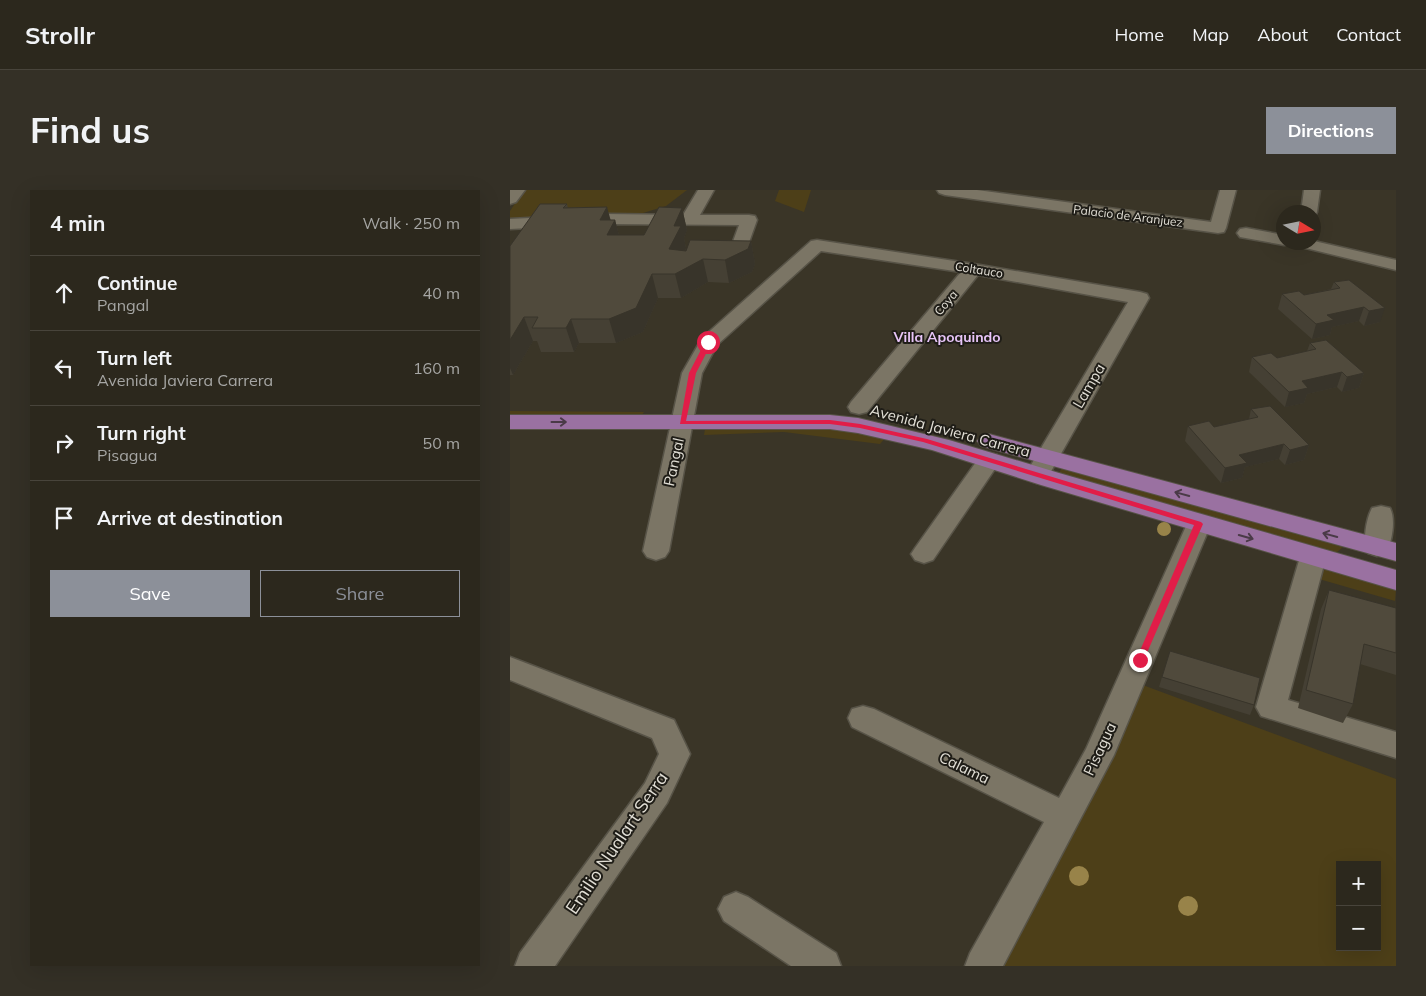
<!DOCTYPE html>
<meta charset="utf-8">
<style>
body{margin:0;font-family:Mulish,sans-serif;background:#343026;color:#f1f3f6}
.controls{position:absolute;right:15px;bottom:15px;display:grid;overflow:hidden;border-radius:0px;box-shadow:0 5px 20px #0002}
.controls button{width:45px;height:45px;display:grid;place-items:center;padding:0;border:0;border-bottom:1px solid #48443b;background:#2c281d;color:#f1f3f6;font:25px sans-serif}
.compass{position:absolute;left:766px;top:15px;width:45px;height:45px;border-radius:50%;background:#2c281d;box-shadow:0 5px 20px #0002;rotate:100deg}
.stop{position:absolute;width:15px;height:15px;margin:-11px;border:4px solid #e11d48;border-radius:50%;background:#fff}
.stop.end{background:#e11d48;border-color:#fff;box-shadow:0 1px 5px #0008}
.list{margin:0;padding:0;list-style:none}
h2{display:flex;justify-content:space-between;align-items:center;height:65px;margin:0;padding:0 20px;font-size:21px}
h2 small{font-size:16px;font-weight:400;color:#a6a6a4}
.list li{display:grid;grid-template-columns:32px 1fr auto;gap:15px;align-items:center;box-sizing:border-box;height:75px;padding:0 20px;border-top:1px solid #48443b}
.list b{display:block;font-size:19px;white-space:nowrap}
.list p{margin:0;font-size:16px;white-space:nowrap;color:#a6a6a4}
.list em{font-size:16px;font-style:normal;color:#a6a6a4}
.actions{display:flex;gap:10px;padding:15px 20px}
.actions a{flex:1;padding:11px 0;border:1px solid #8c9099;border-radius:0px;text-align:center;font-size:18px;color:#8c9099}
.actions .main{background:#8c9099;color:#fff}
.icon{flex:none;width:28px;height:28px;fill:none;stroke:currentColor;stroke-width:2;stroke-linecap:round;stroke-linejoin:round}
.map{position:relative;flex:none;width:886px;height:776px;overflow:hidden;border-radius:0px}
header{display:flex;align-items:center;gap:30px;box-sizing:border-box;height:70px;padding:0 25px;background:#2c281d;border-bottom:1px solid #48443b}
header strong{font-size:24px}
nav{display:flex;gap:28px;margin-inline-start:auto;font-size:18px}
.intro{display:flex;align-items:center;justify-content:space-between;box-sizing:border-box;height:120px;padding:0 30px}
h1{margin:0;font-size:35px}
.button{padding:12px 22px;border-radius:0px;background:#8c9099;color:#fff;font-size:18px;font-weight:700}
main{display:flex;gap:30px;padding:0 30px}
aside{flex:1;background:#2c281d;border-radius:0px;box-shadow:0 5px 20px #0002}
.map>svg:first-child{display:block}
</style>
<header>
<strong>Strollr</strong>
<nav><a>Home</a><a>Map</a><a>About</a><a>Contact</a></nav>
</header>
<div class="intro"><h1>Find us</h1><a class="button">Directions</a></div>
<main>
<aside>
<h2>4 min<small>Walk · 250 m</small></h2>
<ul class="list">
<li><svg class="icon" aria-label="ahead" viewBox="0 0 24 24"><path d="M12 20V5M6 11l6-6 6 6"/></svg><div><b>Continue</b><p>Pangal</p></div><em>40 m</em></li>
<li><svg class="icon" aria-label="left" viewBox="0 0 24 24"><path d="M17 20v-9H6M10 6l-5 5 5 5"/></svg><div><b>Turn left</b><p>Avenida Javiera Carrera</p></div><em>160 m</em></li>
<li><svg class="icon" aria-label="right" viewBox="0 0 24 24"><path d="M7 20v-9h11M14 6l5 5-5 5"/></svg><div><b>Turn right</b><p>Pisagua</p></div><em>50 m</em></li>
<li><svg class="icon" aria-label="arrive" viewBox="0 0 24 24"><path d="M6 21V4h12l-3 4 3 4H6"/></svg><div><b>Arrive at destination</b></div></li>
</ul>
<div class="actions"><a class="main">Save</a><a>Share</a></div>
</aside>
<div class="map">
<svg width="886" height="776" viewBox="0 0 886 776">
<rect width="100%" height="100%" fill="#3a3527"/>
<path fill="#4d3f18" fill-rule="evenodd" d="M14,0H177L156,16L133,23L0,30V21Z
M269,0H301L294,22L265,11Z
M0,221L134,222L131,227L0,226Z
M324,238L376,247L370,254L274,242L194,245L195,239Z
M552,278L833,357L826,363L548,284Z
M813,378L886,399L885,411L809,389Z
M630,494L886,589V776H489ZM830,675H867V757H830Z"/>
<g fill="none" stroke-linecap="round" stroke-linejoin="round">
<defs>
<path id="minor" d="M0,0H15L6,12L0,14Z
M188,0H204L190,25H239L245,26L247,30L232,72L226,73L220,72L217,68L229,35L96,34L0,39V29L96,24L173,25Z
M427,0H467L701,32L710,0H726L716,38L714,42L708,43L435,5L429,3Z
M794,0H810L807,22L805,26L804,22H791Z
M736,38L774,45V52H804V51L886,70V80L779,54L774,55L730,47L727,43L730,39Z
M307,50L464,74L630,102L637,104L639,108L539,285L535,290L527,293L519,290L515,285L618,112L468,85L357,222L349,224L341,222L338,217L341,212L451,82L311,61L207,155L192,183L189,199L159,361L155,367L146,370L137,367L133,361L172,183L192,148L301,51Z
M479,263L487,265L491,270L423,370L414,373L405,370L401,364L405,358L471,265Z
M871,316L880,318C886,329 882,353 876,363L867,366L858,363C852,353 856,329 862,318Z
M689,326L698,328L701,334L604,565L493,776H455L460,763L534,632L342,537L338,528L342,519L353,516L364,519L549,608L576,559L677,334L680,328Z
M803,358L812,361L816,367L778,510L886,542V568L751,526L746,517L790,367L794,361Z
M0,467L164,530L180,564L157,613L45,776H5L10,763L135,593L149,564L142,548L0,490Z
M226,702L238,707L326,763L331,776H281L214,731L208,719L214,707Z"/>
<path id="major" d="M0,225H320L348,228L439,250L549,283L886,380V400L531,295L422,260L348,243L320,239H0Z
M479,244L886,353V371L471,256L467,251L471,246Z"/>
</defs>
<use href="#minor" stroke="#575347" stroke-width="3"/>
<use href="#major" stroke="#575347" stroke-width="2"/>
<use href="#minor" fill="#7b7565" fill-rule="evenodd"/>
<use href="#major" fill="#9a71a1" fill-rule="evenodd"/>
</g>
<g fill="#988349">
<circle cx="654" cy="339" r="7"/>
<circle cx="569" cy="686" r="10"/>
<circle cx="678" cy="716" r="10"/>
</g>
<path fill="#454034" d="M57,14L58,18L101,30H105L109,45H134L172,18L177,40L174,48L176,58L175,61L241,51L245,74L242,82L219,93L198,92L171,108H148L133,142L106,153H69L64,162H31L27,151H23L3,185H0V56Z
M839,90L870,132L854,136L849,131L822,137L820,145L802,149L768,119L772,104L794,105L821,99L824,92Z
M800,153L854,183L849,198L832,202L827,197L797,204L794,213L775,217L739,182L742,167L767,168L797,161Z
M741,219L799,255L794,270L775,275L769,269L735,277L732,288L711,293L675,251L678,236L704,237L739,229Z
M819,400L886,418V485L850,474L843,514L833,533L788,518L811,419Z
M652,487L744,515L740,525L649,497Z"/>
<path fill="#38342a" d="M97,17L102,35L105,30L111,53L103,68L90,30Z
M172,18L177,40L174,48L176,58L164,83L159,59L164,36Z
M241,51L245,74L242,82L219,93L215,70Z
M193,69L198,92L171,108L165,84Z
M142,84L148,108L133,142L106,153L99,129Z
M854,117L849,131L822,137L820,145L802,149L806,134L817,125Z
M875,118L870,132L854,136L859,121Z
M14,127L23,151L3,185L0,178V150Z
M61,129L69,153L64,162L56,138Z
M832,182L827,197L797,204L794,213L775,217L779,202L792,191Z
M854,183L849,198L832,202L837,187Z
M774,254L769,269L735,277L732,288L711,293L715,278L729,265Z
M799,255L794,270L775,275L780,260Z"/>
<path fill="#504a3c" stroke="#38342a" d="M30,14H57L53,18L97,17L90,30H105L97,45H134L149,17L172,18L164,36H171L159,59L176,61L180,50L241,51L238,59L215,70L193,69L165,84H142L126,118L99,129H61L56,138H22L28,127H14L0,150V56Z
M839,90L875,118L859,121L854,117L817,125L824,130L806,134L772,104L789,101L794,105L830,98L824,92Z
M816,150L854,183L837,187L832,182L792,191L798,198L779,202L742,167L761,163L767,168L806,159L800,153Z
M760,216L799,255L780,260L774,254L729,265L737,273L715,278L678,236L699,231L704,237L748,227L741,219Z
M819,400L886,418V463L854,454L843,514L796,500Z
M660,461L750,488L744,515L652,487Z"/>
<defs><path id="oneway-shaft" d="M-6 0H5M1.5-3L5.5 0L1.5 3" fill="none" stroke-width="1.6" stroke-linecap="round" stroke-linejoin="round" transform="scale(1.25)"/></defs>
<g stroke="#4a3a47">
<use href="#oneway-shaft" transform="translate(49 232)"/>
<use href="#oneway-shaft" transform="translate(672 304) rotate(-165)"/>
<use href="#oneway-shaft" transform="translate(820 345) rotate(-165)"/>
<use href="#oneway-shaft" transform="translate(736 347) rotate(16)"/>
</g>
<path fill="#e11d48" d="M198,150L202,152L186,183L176,231L320,230L350,234L417,249L691,332L693,334L633,472H627L626,470L684,335L413,252L350,238L320,234H170L179,183L195,152Z"/>
<g text-anchor="middle" stroke-width="4" stroke-linejoin="round" paint-order="stroke">
<g font-size="12" fill="#e2dfd6" stroke="#1f1d17">
<text transform="translate(618 26) rotate(7)" y="4">Palacio de Aranjuez</text>
<text transform="translate(469 80) rotate(9)" y="4">Coltauco</text>
<text transform="translate(436 113) rotate(-50)" y="4">Coya</text>
</g>
<g font-size="14" font-weight="bold" fill="#e8c5f9" stroke="#1f1d17">
<text x="437" y="152">Villa Apoquindo</text>
</g>
<g font-size="15" fill="#e2dfd6" stroke="#1f1d17">
<text transform="translate(579 196) rotate(-60)" y="5">Lampa</text>
<text transform="translate(440 241) rotate(15)" y="5">Avenida Javiera Carrera</text>
<text transform="translate(164 272) rotate(-78)" y="5">Pangal</text>
<text transform="translate(590 559) rotate(-65)" y="5">Pisagua</text>
<text transform="translate(454 578) rotate(26)" y="5">Calama</text>
</g>
<g font-size="18" fill="#e2dfd6" stroke="#1f1d17">
<text transform="translate(107 653) rotate(-56)" y="6">Emilio Nualart Serra</text>
</g>
</g>
</svg>
<div class="controls">
<button>+</button>
<button>−</button>
</div>
<svg class="compass" viewBox="-18 -18 36 36"><path d="M0-13l5 13h-10z" fill="#e53935"/><path d="M0 13l5-13h-10z" fill="#a6a6a4"/></svg>
<div class="stop" style="left:198px;top:152px"></div>
<div class="stop end" style="left:630px;top:470px"></div>
</div>
</main>
